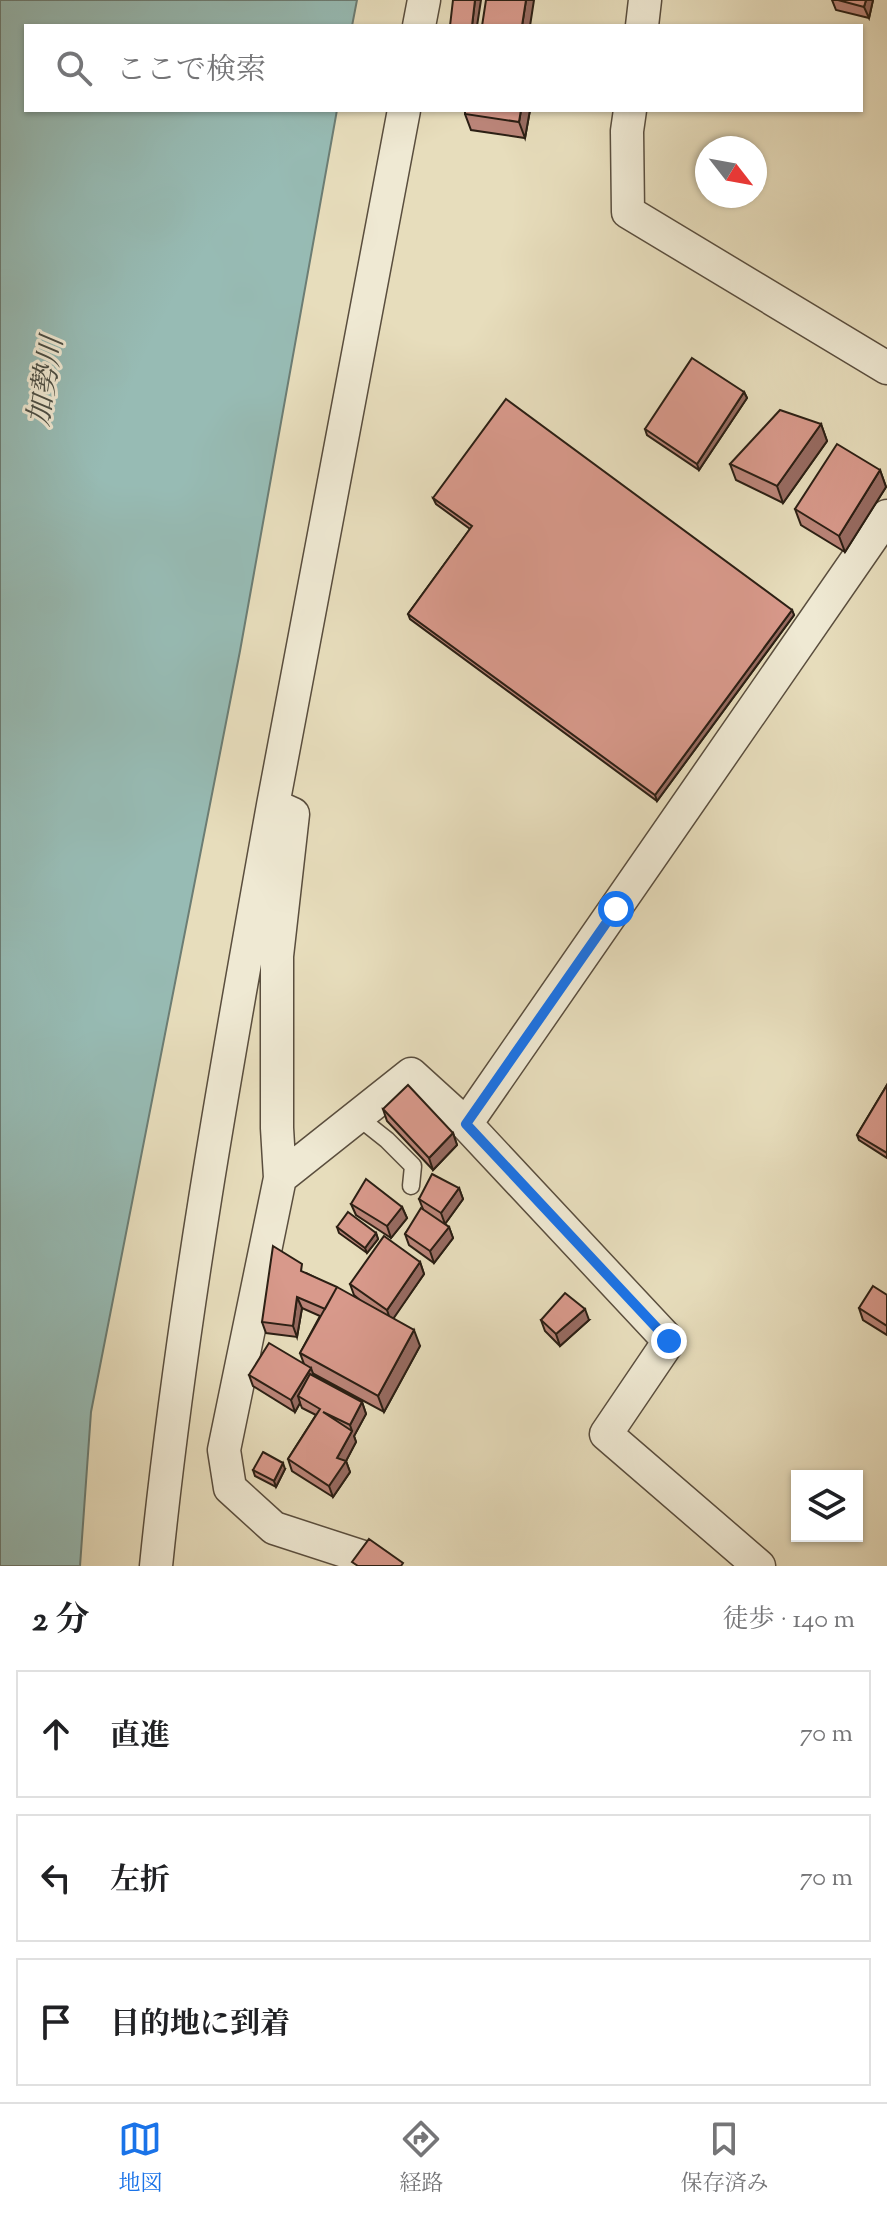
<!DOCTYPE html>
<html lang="ja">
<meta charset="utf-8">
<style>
body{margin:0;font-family:"Sorts Mill Goudy","Noto Serif JP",serif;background:#f2f2f2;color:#202124}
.controls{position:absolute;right:24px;bottom:24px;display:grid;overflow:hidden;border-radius:0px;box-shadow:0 2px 6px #0004}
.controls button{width:72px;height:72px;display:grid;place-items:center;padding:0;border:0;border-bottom:2px solid #e0e0e0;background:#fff;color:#202124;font:40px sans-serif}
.compass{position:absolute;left:695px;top:136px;width:72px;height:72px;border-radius:50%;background:#fff;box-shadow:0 2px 6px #0004;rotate:121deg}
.stop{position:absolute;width:24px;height:24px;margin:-18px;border:6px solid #1a73e8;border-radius:50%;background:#fff}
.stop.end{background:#1a73e8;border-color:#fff;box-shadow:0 2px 8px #0008}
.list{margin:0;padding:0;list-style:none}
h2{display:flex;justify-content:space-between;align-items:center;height:104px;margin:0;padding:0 32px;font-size:34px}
h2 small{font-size:26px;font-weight:400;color:#757577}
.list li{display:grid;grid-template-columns:52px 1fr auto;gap:24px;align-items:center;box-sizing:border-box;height:128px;margin:0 16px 16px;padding:0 16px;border:2px solid #e0e0e0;border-radius:0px}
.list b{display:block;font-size:30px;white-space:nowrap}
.list em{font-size:26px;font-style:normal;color:#757577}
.icon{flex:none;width:44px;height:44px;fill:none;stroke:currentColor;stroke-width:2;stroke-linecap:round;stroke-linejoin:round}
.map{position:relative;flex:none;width:887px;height:1566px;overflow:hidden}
.search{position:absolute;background:#fff;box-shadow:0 2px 6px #0004;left:24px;right:24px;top:24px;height:88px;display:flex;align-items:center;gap:20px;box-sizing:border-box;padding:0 28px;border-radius:0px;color:#757577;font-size:30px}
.sheet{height:536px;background:#fff}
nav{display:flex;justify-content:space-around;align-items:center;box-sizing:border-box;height:112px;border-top:2px solid #e0e0e0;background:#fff;font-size:22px;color:#757577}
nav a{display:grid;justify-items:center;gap:4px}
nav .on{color:#1a73e8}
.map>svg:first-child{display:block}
</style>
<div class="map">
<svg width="887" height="1566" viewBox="0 0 887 1566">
<rect width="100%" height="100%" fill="#e7ddbc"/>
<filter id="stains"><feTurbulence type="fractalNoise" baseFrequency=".0025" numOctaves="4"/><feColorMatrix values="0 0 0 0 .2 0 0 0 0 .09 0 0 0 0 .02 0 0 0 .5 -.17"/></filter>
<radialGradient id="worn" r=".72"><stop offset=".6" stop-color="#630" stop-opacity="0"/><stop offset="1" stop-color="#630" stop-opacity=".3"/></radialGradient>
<path fill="#97bbb4" stroke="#6c7d74" stroke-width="2" d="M0,0H357L352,26H26V110H337L240,651L91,1412L80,1566H0Z"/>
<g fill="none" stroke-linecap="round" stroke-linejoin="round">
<defs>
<path id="lane" d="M358,1117L387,1140L413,1166L411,1186"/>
<path id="street" d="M419,26L424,0
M642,26L645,0
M630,110L627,131L628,212L887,368
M466,1124L887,516
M280,1178L411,1074L466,1124L669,1341L606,1434L759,1566
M156,1566C182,1311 228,1057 273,805
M378,1566L363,1557L274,1528L230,1488L224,1450L280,1178L277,1128V956L293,814L273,805L404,110"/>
</defs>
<use href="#lane" stroke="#5a4e3e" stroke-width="19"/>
<use href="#street" stroke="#5a4e3e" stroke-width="35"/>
<use href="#lane" stroke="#efe9d3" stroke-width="16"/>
<use href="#street" stroke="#efe9d3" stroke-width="32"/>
</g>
<path fill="#ba8478" stroke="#2b1f14" stroke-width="2" d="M832,0H873L869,18L836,10Z
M465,110H530L525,138L471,130L465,114Z
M744,392L747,398L699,470L647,435L645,429Z
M821,424L827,441L783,503L736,480L730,464Z
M880,470L886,487L845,552L801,525L795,509Z
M433,498L792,610L794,615L657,801L410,619L408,614L470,529L436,504Z
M887,1085V1158L859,1140L857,1135Z
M383,1109L453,1133L457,1145L433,1170L387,1121Z
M459,1188L463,1199L445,1224L449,1227L453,1238L434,1263L409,1245L405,1234L423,1209L419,1199Z
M351,1204L402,1207L407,1218L391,1238L356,1215Z
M337,1227L376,1233L378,1239L367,1253L339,1233Z
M420,1262L424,1274L393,1318L420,1346L384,1412L312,1373L314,1376L362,1402L366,1414L354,1436L356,1442L346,1461L350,1472L333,1497L292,1471L288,1459L316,1415L302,1408L300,1403L295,1412L253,1386L249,1375L304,1364L300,1353L320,1316L302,1308L297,1337L266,1333L262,1322L306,1273L361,1301L354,1295L350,1284Z
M887,1295V1335L863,1320L859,1308Z
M541,1320H589L560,1346L545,1331Z
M285,1469L276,1487L255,1476L253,1470Z"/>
<path fill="#976b61" stroke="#2b1f14" stroke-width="2" d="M475,0H481L477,26H472Z
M526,0H534L530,26H522Z
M866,0H873L869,18L864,7Z
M521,110H530L525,138L519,122Z
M744,392L747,398L699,470L697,464Z
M821,424L827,441L783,503L777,486Z
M880,470L886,487L845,552L839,536Z
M792,610L794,615L657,801L655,795Z
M453,1133L457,1145L433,1170L429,1158Z
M459,1188L463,1199L445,1224L441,1213Z
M402,1207L407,1218L391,1238L387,1226Z
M449,1227L453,1238L434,1263L430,1251Z
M376,1233L378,1239L367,1253L365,1248Z
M420,1262L424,1274L391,1322L387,1310Z
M297,1297L302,1308L297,1337L293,1326Z
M585,1309L589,1320L560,1346L556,1334Z
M414,1330L420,1346L384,1412L378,1396Z
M311,1368L315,1379L298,1396L300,1403L295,1412L291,1400Z
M362,1402L366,1414L354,1436L356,1442L346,1461L350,1472L333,1497L329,1486L337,1458L352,1431L350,1425Z
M283,1463L285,1469L276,1487L274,1481Z"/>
<path fill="#d8998b" stroke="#2b1f14" stroke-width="2" d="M453,0H475L472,26H450Z
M486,0H526L522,26H482Z
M838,0H866L864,7Z
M465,110H521L519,122L465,114Z
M692,358L744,392L697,464L645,429Z
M506,399L792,610L655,795L408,614L472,526L433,498Z
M780,410L821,424L777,486L730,464Z
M837,444L880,470L839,536L795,509Z
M408,1085L453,1133L429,1158L383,1109Z
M887,1085V1153L857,1135Z
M432,1174L459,1188L441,1213L419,1199Z
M366,1179L402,1207L387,1226L351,1204Z
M421,1208L449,1227L430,1251L405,1234Z
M348,1212L376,1233L365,1248L337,1227Z
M384,1236L420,1262L387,1310L350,1284Z
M273,1246L302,1264L301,1271L337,1287L325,1309L297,1297L293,1326L262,1322Z
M873,1286L887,1295V1326L859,1308Z
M337,1287L414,1330L378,1396L300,1353Z
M565,1293L585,1309L556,1334L541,1320Z
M269,1343L311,1368L291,1400L249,1375Z
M310,1374L362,1402L350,1425L323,1412L352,1431L337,1458L346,1461L329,1486L288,1459L320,1409L298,1396Z
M263,1452L283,1463L274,1481L253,1470Z
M369,1539L403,1563L401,1566H358L352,1562Z"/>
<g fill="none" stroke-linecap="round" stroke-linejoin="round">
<path stroke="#1a73e8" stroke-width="10" d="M616,909L466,1124L669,1341"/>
</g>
<g text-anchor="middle" stroke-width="6" stroke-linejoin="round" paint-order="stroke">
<g font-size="30" font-style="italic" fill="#4b4e44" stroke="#efe9d3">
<text transform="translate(45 381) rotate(-81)" y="10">加勢川</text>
</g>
</g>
<rect width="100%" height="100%" filter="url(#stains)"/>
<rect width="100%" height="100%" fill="url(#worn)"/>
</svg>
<div class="controls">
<button><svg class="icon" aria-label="layers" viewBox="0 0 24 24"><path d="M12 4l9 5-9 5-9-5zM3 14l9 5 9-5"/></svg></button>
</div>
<svg class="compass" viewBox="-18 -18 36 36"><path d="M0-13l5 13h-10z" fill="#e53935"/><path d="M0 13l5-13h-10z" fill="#757577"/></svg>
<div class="stop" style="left:616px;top:909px"></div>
<div class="stop end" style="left:669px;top:1341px"></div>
<div class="search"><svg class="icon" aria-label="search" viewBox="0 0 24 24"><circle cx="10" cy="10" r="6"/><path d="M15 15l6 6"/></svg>ここで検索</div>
</div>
<section class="sheet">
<h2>2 分<small>徒歩 · 140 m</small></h2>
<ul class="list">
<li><svg class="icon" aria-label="ahead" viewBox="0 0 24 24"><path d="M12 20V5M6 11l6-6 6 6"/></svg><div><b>直進</b></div><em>70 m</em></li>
<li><svg class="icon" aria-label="left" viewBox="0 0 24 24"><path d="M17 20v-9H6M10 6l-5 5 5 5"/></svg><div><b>左折</b></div><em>70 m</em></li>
<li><svg class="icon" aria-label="arrive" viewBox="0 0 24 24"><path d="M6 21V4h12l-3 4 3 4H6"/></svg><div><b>目的地に到着</b></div></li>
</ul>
</section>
<nav>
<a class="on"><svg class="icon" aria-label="map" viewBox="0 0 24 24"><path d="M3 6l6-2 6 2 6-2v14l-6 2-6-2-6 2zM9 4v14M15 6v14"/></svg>地図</a>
<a><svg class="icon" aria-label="directions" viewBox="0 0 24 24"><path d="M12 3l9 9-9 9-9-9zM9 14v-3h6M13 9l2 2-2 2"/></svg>経路</a>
<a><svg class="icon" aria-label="saved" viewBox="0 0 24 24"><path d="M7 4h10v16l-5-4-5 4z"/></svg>保存済み</a>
</nav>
